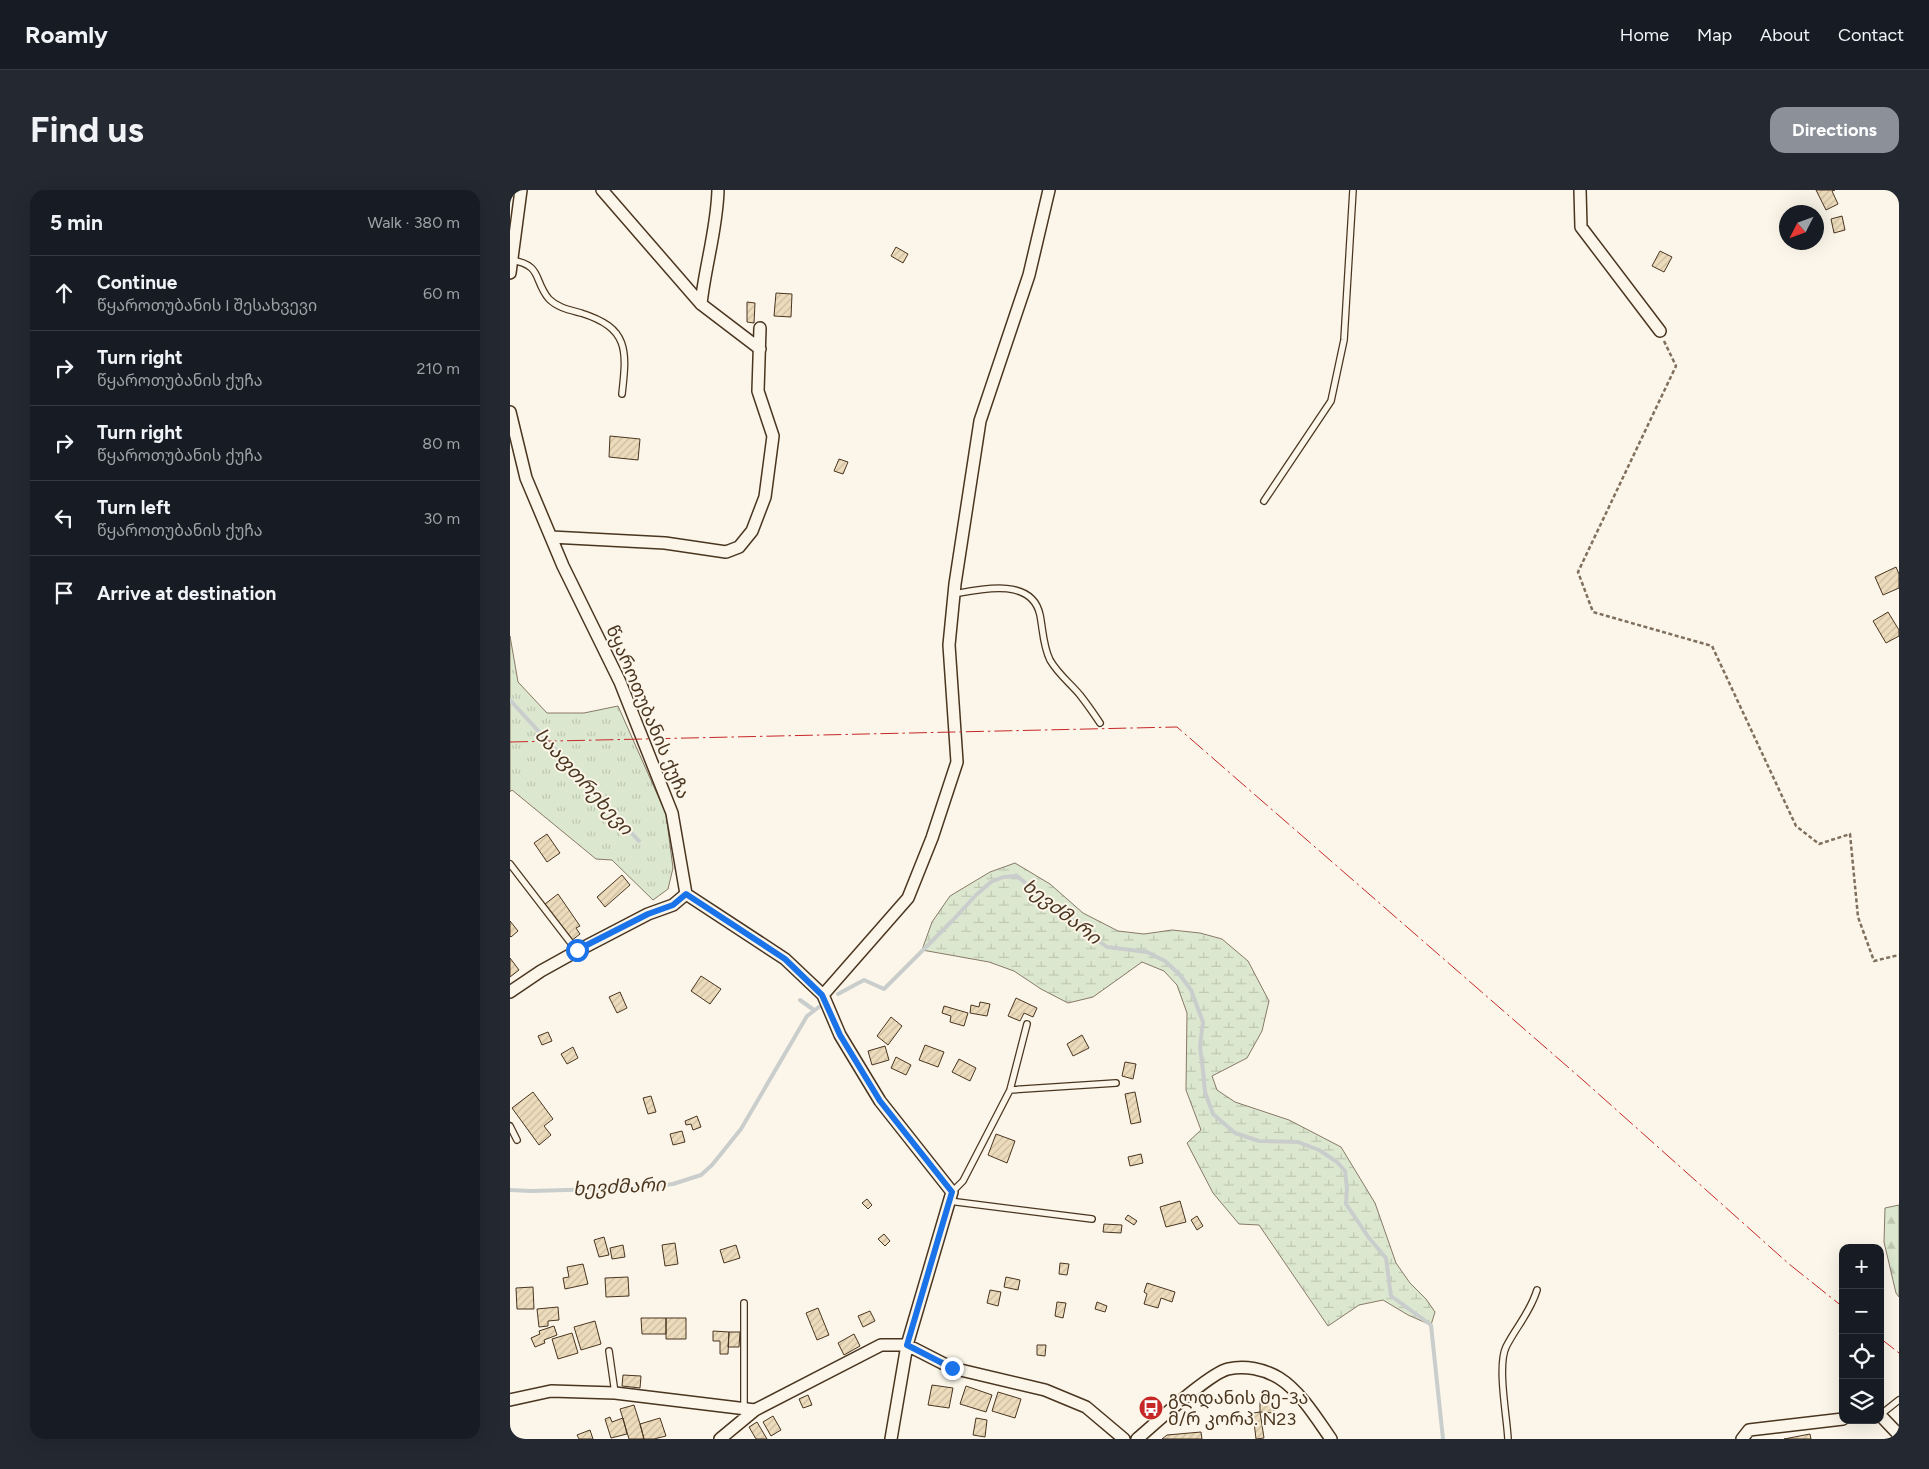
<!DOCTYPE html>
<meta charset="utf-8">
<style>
body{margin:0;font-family:Figtree,"Noto Sans Georgian",sans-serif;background:#242831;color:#f1f3f6}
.controls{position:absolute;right:15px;bottom:15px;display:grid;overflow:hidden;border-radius:10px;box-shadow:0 5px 20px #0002}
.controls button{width:45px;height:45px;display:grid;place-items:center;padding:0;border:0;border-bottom:1px solid #363941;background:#171b24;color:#f1f3f6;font:25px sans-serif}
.compass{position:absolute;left:1269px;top:15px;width:45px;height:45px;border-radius:50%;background:#171b24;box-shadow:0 5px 20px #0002;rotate:228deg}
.stop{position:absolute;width:15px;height:15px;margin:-11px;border:4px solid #1a73e8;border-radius:50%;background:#fff}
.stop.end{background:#1a73e8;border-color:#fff;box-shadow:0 1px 5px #0008}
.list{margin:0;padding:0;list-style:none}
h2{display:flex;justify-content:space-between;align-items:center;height:65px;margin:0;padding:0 20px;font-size:21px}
h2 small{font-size:16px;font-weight:400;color:#9ea1a6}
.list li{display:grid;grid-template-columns:32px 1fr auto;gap:15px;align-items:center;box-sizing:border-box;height:75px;padding:0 20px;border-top:1px solid #363941}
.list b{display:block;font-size:19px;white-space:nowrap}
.list p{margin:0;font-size:16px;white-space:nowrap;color:#9ea1a6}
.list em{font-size:16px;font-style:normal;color:#9ea1a6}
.icon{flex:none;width:28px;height:28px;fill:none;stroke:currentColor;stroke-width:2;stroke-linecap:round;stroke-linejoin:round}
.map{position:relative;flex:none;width:1389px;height:1249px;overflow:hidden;border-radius:15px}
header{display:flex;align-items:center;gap:30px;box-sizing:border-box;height:70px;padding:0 25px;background:#171b24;border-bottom:1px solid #363941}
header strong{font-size:24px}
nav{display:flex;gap:28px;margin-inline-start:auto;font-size:18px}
.intro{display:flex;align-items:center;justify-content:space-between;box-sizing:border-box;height:120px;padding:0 30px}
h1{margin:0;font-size:35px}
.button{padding:12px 22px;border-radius:15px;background:#8c9099;color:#fff;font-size:18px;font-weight:700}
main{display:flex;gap:30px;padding:0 30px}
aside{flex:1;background:#171b24;border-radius:15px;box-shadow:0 5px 20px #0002}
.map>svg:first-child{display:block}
</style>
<header>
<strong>Roamly</strong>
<nav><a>Home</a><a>Map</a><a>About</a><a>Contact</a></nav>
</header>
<div class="intro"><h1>Find us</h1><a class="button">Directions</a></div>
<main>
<aside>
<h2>5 min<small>Walk · 380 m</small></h2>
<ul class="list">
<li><svg class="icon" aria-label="ahead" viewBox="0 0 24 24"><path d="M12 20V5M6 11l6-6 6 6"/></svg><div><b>Continue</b><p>წყაროთუბანის I შესახვევი</p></div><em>60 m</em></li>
<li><svg class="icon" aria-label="right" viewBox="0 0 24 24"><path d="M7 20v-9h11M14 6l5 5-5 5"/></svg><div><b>Turn right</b><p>წყაროთუბანის ქუჩა</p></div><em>210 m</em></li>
<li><svg class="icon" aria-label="right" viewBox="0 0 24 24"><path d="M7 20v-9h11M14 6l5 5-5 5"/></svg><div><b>Turn right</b><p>წყაროთუბანის ქუჩა</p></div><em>80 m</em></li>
<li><svg class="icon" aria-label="left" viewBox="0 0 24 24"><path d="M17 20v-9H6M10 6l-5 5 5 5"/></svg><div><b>Turn left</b><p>წყაროთუბანის ქუჩა</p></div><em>30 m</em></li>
<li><svg class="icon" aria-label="arrive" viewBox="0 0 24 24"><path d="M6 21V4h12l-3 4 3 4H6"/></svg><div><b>Arrive at destination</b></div></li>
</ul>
</aside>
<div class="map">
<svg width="1389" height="1249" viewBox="0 0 1389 1249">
<defs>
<pattern id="grass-tufts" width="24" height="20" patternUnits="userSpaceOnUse" patternTransform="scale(1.25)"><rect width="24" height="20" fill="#dce7d0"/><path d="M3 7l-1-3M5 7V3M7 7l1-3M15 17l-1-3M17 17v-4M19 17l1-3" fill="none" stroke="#bec7b2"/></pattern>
<pattern id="forest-firs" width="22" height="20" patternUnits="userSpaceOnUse" patternTransform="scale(1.25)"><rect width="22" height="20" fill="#dce7d0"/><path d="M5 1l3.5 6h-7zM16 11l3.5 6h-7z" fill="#bec7b2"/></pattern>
<pattern id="wetland-marsh" width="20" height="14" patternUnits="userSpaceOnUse" patternTransform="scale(1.25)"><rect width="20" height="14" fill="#dce7d0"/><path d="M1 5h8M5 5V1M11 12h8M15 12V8" fill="none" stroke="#bec7b2"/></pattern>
<pattern id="building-hatch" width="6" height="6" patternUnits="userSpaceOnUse" patternTransform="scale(1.25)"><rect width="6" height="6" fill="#ecdcbc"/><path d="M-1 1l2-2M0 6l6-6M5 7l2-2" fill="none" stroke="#ccbda1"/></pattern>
</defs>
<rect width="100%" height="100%" fill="#fbf6e9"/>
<path fill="url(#grass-tufts)" stroke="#887966" d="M0,446L8,492L37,523H74L108,516L156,624L163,678L158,699L143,710L102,670L86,669L2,600L0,602Z"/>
<path fill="url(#forest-firs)" stroke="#887966" d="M1389,1015V1107L1386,1103L1374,1052L1375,1018Z"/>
<path fill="url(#wetland-marsh)" stroke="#887966" d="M505,673L540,694L573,723L608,741L634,744L662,740L690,743L712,749L738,771L759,811L752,841L737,868L702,886L707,900L725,912L779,930L831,957L865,1013L886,1073L900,1093L916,1109L925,1122L921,1135L898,1125L873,1110L849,1115L818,1136L749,1035L729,1034L703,1003L677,953L691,940L676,900L677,823L667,795L654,781L632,772L583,807L558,813L531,799L504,781L479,772L412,760L422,732L440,706L480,682Z"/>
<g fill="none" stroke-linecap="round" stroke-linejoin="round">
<path stroke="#c9cecd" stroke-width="4" d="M0,510L129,651
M328,804L354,790L374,799L443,730L466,705L481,692L493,687L507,686L579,744L597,757L637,762L655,771L670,785L681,800L693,832L690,856L693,881L695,902L703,924L725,943L749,951L788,952L809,960L827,972L835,981L837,998L836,1014L859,1048L876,1068L881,1106L921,1135L933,1249
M290,810L304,820
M0,1000L21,1001L127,998L163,994L191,985L202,975L231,939L297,826L309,817"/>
</g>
<path fill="url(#building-hatch)" stroke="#4a3520" d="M1306,0H1325L1322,1L1328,14L1316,20Z
M1332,26L1335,40L1324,43L1321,29Z
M386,57L398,64L393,73L381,66Z
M1150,61L1162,67L1154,82L1142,76Z
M266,103L282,104L281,127L264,126Z
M237,112L245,113L244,133L237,132Z
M100,246L130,249L128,270L99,267Z
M329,269L338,272L333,284L324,281Z
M1386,377L1389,384V398L1373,405L1365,387Z
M1378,422L1389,440V446L1376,453L1363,431Z
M37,644L50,663L37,672L24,653Z
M112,685L120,695L95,717L87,707Z
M48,704L70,736L66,738L70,744L61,751L35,714Z
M0,731L8,741L1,747L0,746Z
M0,768L9,780L0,787Z
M191,786L211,799L200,814L181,801Z
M110,802L117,818L107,823L99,807Z
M506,808L527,818L523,827L514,823L510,831L498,826Z
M470,812L480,814L477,826L460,823L461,815L469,817Z
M434,816L458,823L454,836L440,832L441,826L432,823Z
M381,827L392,836L378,855L367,846Z
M38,842L42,851L32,855L28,846Z
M572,845L579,858L563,866L557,854Z
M415,855L434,862L428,877L409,870Z
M375,856L379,870L362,875L358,861Z
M63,857L68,868L57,874L51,864Z
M386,867L401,875L396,885L381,878Z
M449,869L466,878L460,891L442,882Z
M615,872L626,874L623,889L612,886Z
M23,902L43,929L34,936L41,945L29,955L2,918Z
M625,902L631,932L621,934L615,904Z
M141,906L146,922L138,924L133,908Z
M187,926L191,937L183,940L181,934L176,935L175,931Z
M172,941L175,952L163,955L160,944Z
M486,944L505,951L497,973L478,965Z
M631,964L633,973L620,976L618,967Z
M357,1009L362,1015L358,1019L352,1013Z
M670,1011L676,1032L656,1037L650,1017Z
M618,1025L627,1031L624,1035L615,1029Z
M687,1026L693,1036L687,1040L681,1030Z
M594,1034L612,1035L611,1043L593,1042Z
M374,1044L380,1051L375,1056L368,1049Z
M94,1047L99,1065L89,1067L84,1050Z
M165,1053L168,1074L155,1076L152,1055Z
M113,1055L115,1067L102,1069L100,1058Z
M226,1055L230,1068L214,1073L210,1060Z
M550,1073L559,1074L557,1085L549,1084Z
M73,1074L78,1094L55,1099L53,1088L59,1087L57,1077Z
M118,1087L119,1106L96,1107L95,1088Z
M496,1087L510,1090L508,1100L494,1097Z
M637,1093L665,1102L662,1112L651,1108L648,1118L634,1114L637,1104L634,1102Z
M23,1097L24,1119H7L6,1098Z
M480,1100L491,1102L488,1116L477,1113Z
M547,1112L556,1113L553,1128L545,1126Z
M587,1112L597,1116L595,1122L585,1119Z
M48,1117L49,1130L38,1131V1136L29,1137L27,1119Z
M308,1118L319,1145L307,1150L296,1123Z
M360,1121L365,1131L353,1137L348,1126Z
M131,1128H156V1144H132Z
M156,1128H176V1149H156Z
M85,1131L91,1154L71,1160L64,1137Z
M44,1136L47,1145L34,1150L35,1153L25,1157L21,1148L30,1144L29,1141Z
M203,1141L219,1142L218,1164H210V1151H203Z
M219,1142H230L229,1157H218Z
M62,1143L68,1163L48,1169L42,1149Z
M344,1144L350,1156L334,1165L328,1153Z
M527,1155H536L535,1166L527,1165Z
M113,1185L131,1186L130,1198L112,1196Z
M422,1195L443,1198L439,1218L418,1215Z
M456,1196L482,1205L476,1222L450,1214Z
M488,1202L511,1209L505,1228L482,1221Z
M298,1205L302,1215L293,1218L289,1209Z
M750,1207L764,1208V1223L750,1222Z
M124,1215L130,1234L134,1249H119L110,1219Z
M750,1222L754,1248L746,1249L743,1223Z
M263,1226L271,1240L261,1246L253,1232Z
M100,1227L102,1232L113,1228L117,1244L101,1248L95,1229Z
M150,1228L156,1246L144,1249H134L130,1234Z
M466,1228L477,1230L475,1247L463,1245Z
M247,1232L257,1249H246L239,1237Z
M80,1240L83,1249H69L67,1245Z
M691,1242L692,1249H652L657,1245Z
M1300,1244L1301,1249H1274Z"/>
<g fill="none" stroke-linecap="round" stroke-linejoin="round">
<defs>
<path id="lane" d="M1,70C33,75 23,90 39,109C48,118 60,120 71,123C119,138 117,160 112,204
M754,311L821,211L834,150L843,0
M444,404C471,399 522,387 530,425C533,440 533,456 540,470C548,484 560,493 570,505C577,514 584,524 590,533
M0,674L67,761
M500,900L606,893
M0,936L7,950
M442,1002L453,991L500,900L517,834
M439,1011L582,1029
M99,1161L105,1203
M234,1219V1113
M1370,1225L1389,1210
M998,1249C997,1227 987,1176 996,1157C1006,1137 1020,1123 1027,1100"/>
<path id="street" d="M92,0L191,114L250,159
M1070,0L1071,37L1150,141
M0,83L11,0
M191,114C195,76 207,39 208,0
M0,222L16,288L53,376L110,492L162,623L176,704L275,769L313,805L330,845L370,911L442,1002L397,1155L381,1249
M41,347L155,353L216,362L229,357L242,341L255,307L263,246L248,201L250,138
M0,802L31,781L67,761L138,724L163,715L176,704
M313,805L398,708L422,648L447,572L439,455L445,394L470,231L519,85L539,0
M0,1210L41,1201L105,1203L245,1220
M1370,1225L1389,1245
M210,1249L245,1220L371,1155H397L442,1178L535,1200L576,1217L614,1249
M627,1249C646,1233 698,1184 718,1179C735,1175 754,1179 769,1188C790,1201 807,1229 821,1249
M1232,1249L1239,1240L1333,1229"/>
</defs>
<use href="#lane" stroke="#4a3520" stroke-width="8"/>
<use href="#street" stroke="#4a3520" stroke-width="14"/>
<path stroke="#7f6f5c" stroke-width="2.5" stroke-dasharray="4 2.5" stroke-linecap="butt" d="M1154,151L1166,176L1068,382L1083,422L1202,456L1286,636L1309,654L1340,644L1348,727L1364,771L1389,765"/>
<use href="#lane" stroke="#fbf6e9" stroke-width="5.5"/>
<use href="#street" stroke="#fbf6e9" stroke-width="11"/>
<path stroke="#c62828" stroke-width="1" stroke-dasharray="18 4 2.5 4" stroke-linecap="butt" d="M0,552L667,537L1074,891L1279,1074L1333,1117
M1370,1148L1389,1163"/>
</g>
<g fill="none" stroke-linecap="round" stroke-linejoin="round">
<path stroke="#1a73e8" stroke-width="6" d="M67,760L138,724L163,715L176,704L275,769L312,805L330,845L370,911L442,1002L397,1155L442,1178"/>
</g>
<defs>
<symbol id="bus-disc" viewBox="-11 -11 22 22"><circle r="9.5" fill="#c62828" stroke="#fbf6e9"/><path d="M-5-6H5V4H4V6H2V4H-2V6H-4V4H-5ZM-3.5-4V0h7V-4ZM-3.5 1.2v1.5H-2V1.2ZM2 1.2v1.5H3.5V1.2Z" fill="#fff"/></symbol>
</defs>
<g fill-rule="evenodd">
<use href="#bus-disc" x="627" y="1204" width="28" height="28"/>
</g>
<g text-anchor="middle" stroke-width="4" stroke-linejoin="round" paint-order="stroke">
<g font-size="18" fill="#4a3520" stroke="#fbf6e9">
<text transform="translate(138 522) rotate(67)" y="6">წყაროთუბანის ქუჩა</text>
</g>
<g font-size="18" fill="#4a3520" stroke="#fbf6e9" text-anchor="start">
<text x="658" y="1214">გლდანის მე-3ა<tspan x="658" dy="21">მ/რ კორპ. N23</tspan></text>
</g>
<g font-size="19" font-style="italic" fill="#4a3520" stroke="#fbf6e9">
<text transform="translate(74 591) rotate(48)" y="7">სააფთრეხევი</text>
<text transform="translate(552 721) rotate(38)" y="7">ხევძმარი</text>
<text transform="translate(109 996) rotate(-3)" y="7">ხევძმარი</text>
</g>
</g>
</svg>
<div class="controls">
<button>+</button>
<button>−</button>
<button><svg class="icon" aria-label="locate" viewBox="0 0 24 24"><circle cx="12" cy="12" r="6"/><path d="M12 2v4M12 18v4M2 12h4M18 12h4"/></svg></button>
<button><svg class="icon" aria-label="layers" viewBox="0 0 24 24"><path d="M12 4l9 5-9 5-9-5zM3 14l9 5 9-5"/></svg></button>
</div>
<svg class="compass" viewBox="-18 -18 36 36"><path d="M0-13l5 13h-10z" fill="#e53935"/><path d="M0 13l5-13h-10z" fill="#9ea1a6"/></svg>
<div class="stop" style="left:67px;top:760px"></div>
<div class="stop end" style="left:442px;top:1178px"></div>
</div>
</main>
